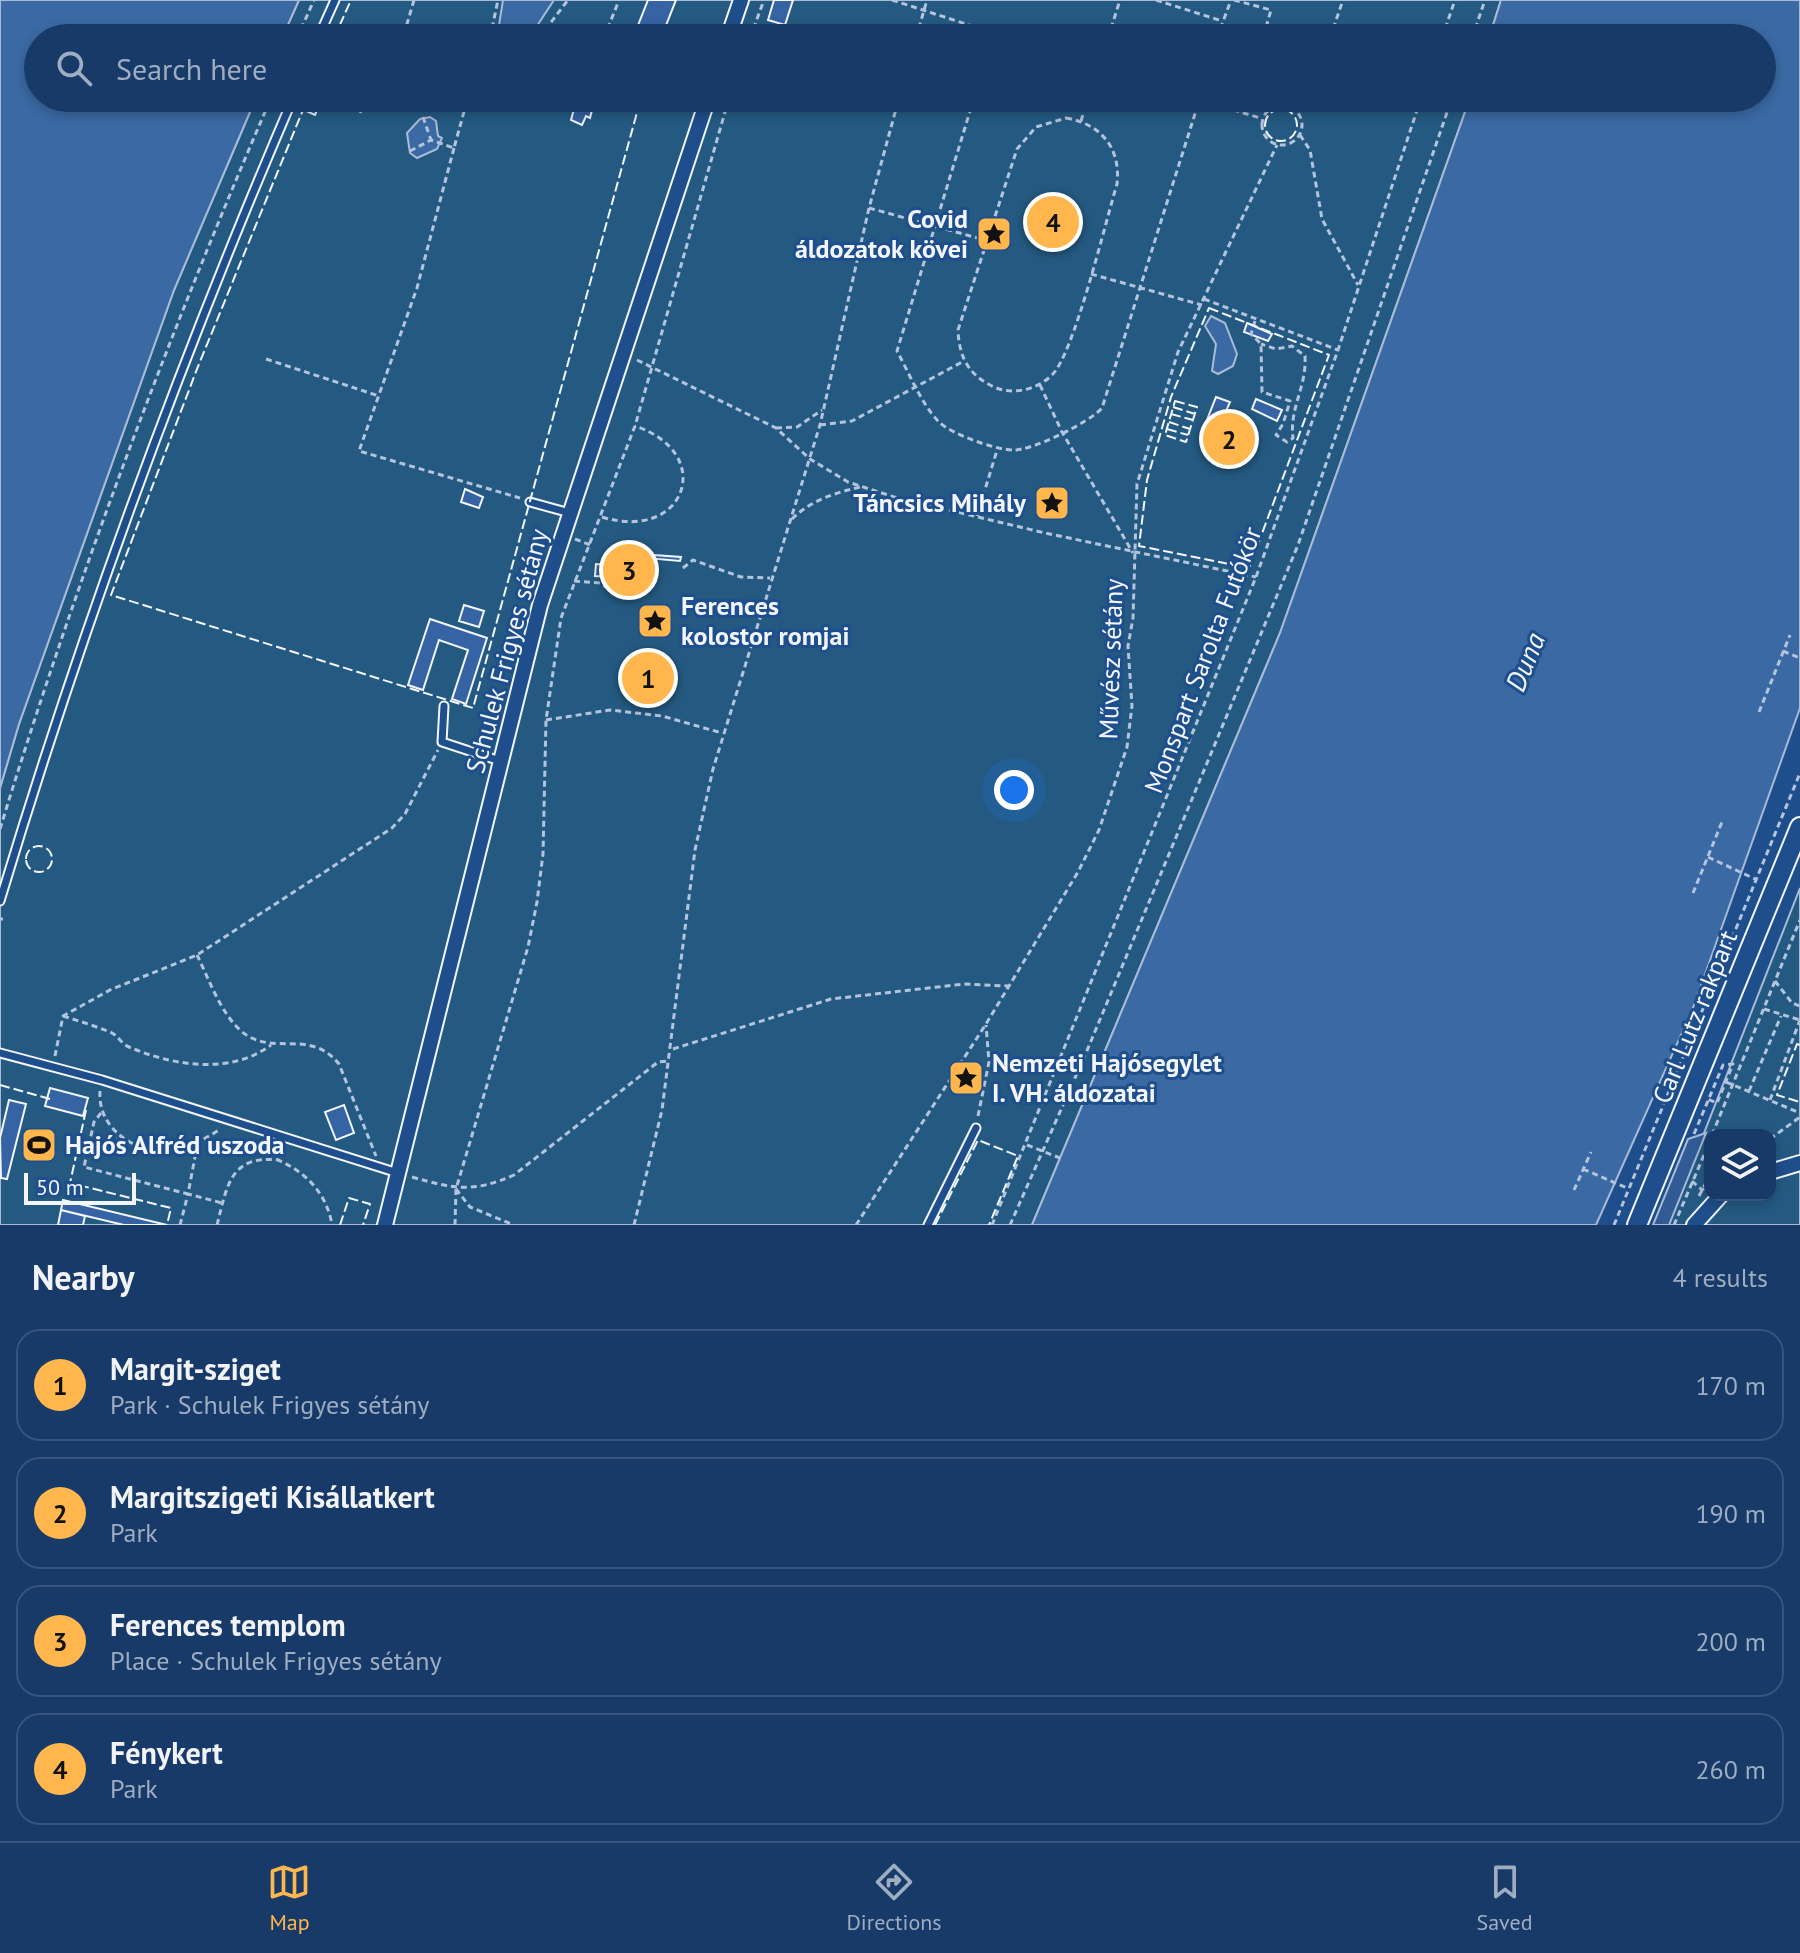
<!DOCTYPE html>
<meta charset="utf-8">
<style>
body{margin:0;font-family:"PT Sans",sans-serif;background:#20416f;color:#f1f3f6}
.controls{position:absolute;right:24px;bottom:24px;display:grid;overflow:hidden;border-radius:16px;box-shadow:0 4px 12px #0003}
.controls button{width:72px;height:72px;display:grid;place-items:center;padding:0;border:0;border-bottom:2px solid #36547d;background:#173a69;color:#f1f3f6;font:40px sans-serif}
.scale{position:absolute;left:24px;bottom:20px;width:112px;box-sizing:border-box;padding-left:8px;border:4px solid #f2f6ff;border-top:0;font-size:22px;line-height:28px;white-space:nowrap;color:#f2f6ff;-webkit-text-stroke:6px #1f4e8c;paint-order:stroke}
.you{position:absolute;left:1014px;top:790px;width:28px;height:28px;margin:-20px;border:6px solid #fff;border-radius:50%;background:#1a73e8;box-shadow:0 0 0 12px #1a73e833}
.badge{display:grid;place-items:center;width:52px;height:52px;border-radius:50%;background:#ffb74d;color:#111;font-size:26px;font-weight:700}
.pin{position:absolute;translate:-50% -50%;border:4px solid #fff;box-shadow:0 2px 8px #0006}
.list{margin:0;padding:0;list-style:none}
h2{display:flex;justify-content:space-between;align-items:center;height:104px;margin:0;padding:0 32px;font-size:34px}
h2 small{font-size:26px;font-weight:400;color:#9eadc0}
.list li{display:grid;grid-template-columns:52px 1fr auto;gap:24px;align-items:center;box-sizing:border-box;height:112px;margin:0 16px 16px;padding:0 16px;border:2px solid #36547d;border-radius:24px}
.list b{display:block;font-size:30px;white-space:nowrap}
.list p{margin:0;font-size:26px;white-space:nowrap;color:#9eadc0}
.list em{font-size:26px;font-style:normal;color:#9eadc0}
.icon{flex:none;width:44px;height:44px;fill:none;stroke:currentColor;stroke-width:2;stroke-linecap:round;stroke-linejoin:round}
.map{position:relative;flex:none;width:1800px;height:1225px;overflow:hidden}
.search{position:absolute;background:#173a69;box-shadow:0 4px 12px #0003;left:24px;right:24px;top:24px;height:88px;display:flex;align-items:center;gap:20px;box-sizing:border-box;padding:0 28px;border-radius:44px;color:#9eadc0;font-size:30px}
.sheet{height:616px;background:#173a69}
nav{display:flex;justify-content:space-around;align-items:center;box-sizing:border-box;height:112px;border-top:2px solid #36547d;background:#173a69;font-size:22px;color:#9eadc0}
nav a{display:grid;justify-items:center;gap:4px}
nav .on{color:#ffb74d}
.map>svg:first-child{display:block}
</style>
<div class="map">
<svg width="1800" height="1225" viewBox="0 0 1800 1225">
<rect width="100%" height="100%" fill="#1f4e8c"/>
<path fill="#245a82" stroke="#a8bbd7" stroke-width="2" fill-rule="evenodd" d="M299,0H1501L1489,38H282Z
M256,98H1470L1280,633L1032,1225H0V788L19,724L174,290Z
M1800,888V1225H1668ZM1710,1135H1770V1195H1710Z"/>
<path fill="#305b95" stroke="#a8bbd7" stroke-width="2" d="M1706,1133L1669,1225H1653L1688,1139Z"/>
<path fill="#3b69a3" stroke="#a8bbd7" stroke-width="2" d="M0,0H299L282,38H38V98H256L174,290L19,724L0,788Z
M503,0H554L529,38H497Z
M1501,0H1800V708L1693,1008L1596,1225H1032L1280,633L1470,98H1762V38H1489Z
M430,117L436,121L438,136L442,138L437,149L417,158L410,153L407,133L420,119Z
M1211,316L1225,323L1237,354L1233,366L1218,374L1212,371L1216,344L1205,326Z"/>
<path fill="#3563a3" stroke="#f2f6ff" stroke-width="2" d="M648,0H676L661,38H633Z
M774,0H793L785,25L768,20Z
M309,98H322L315,115L304,110Z
M577,98H595L590,118L586,116L582,125L571,120Z
M1247,323L1272,334L1268,341L1244,332Z
M1216,397L1230,402L1218,430L1205,425Z
M1256,399L1282,410L1277,421L1252,409Z
M465,489L483,497L479,508L461,502Z
M611,552L681,557L680,561L614,555L612,583L632,585V588L608,586L609,577L595,576L596,564L610,565Z
M464,605L484,611L479,627L459,621Z
M430,619L487,638L466,704L452,699L468,650L439,640L423,690L408,685Z
M50,1088L88,1098L83,1116L45,1106Z
M9,1100L26,1104L7,1179L1,1178L0,1138Z
M344,1105L354,1133L336,1140L325,1112Z
M63,1200L167,1225H124L61,1210Z
M61,1210L85,1216L83,1225H58Z"/>
<g fill="none" stroke-linecap="round" stroke-linejoin="round">
<defs>
<path id="lane" d="M318,38L335,0
M530,502L570,513
M444,706L442,742L500,761
M0,901C82,628 181,359 293,98
M0,1053L102,1080L398,1173
M928,1225L976,1128"/>
<path id="street" d="M728,38L741,0
M1770,1172L1800,1163
M385,1225L540,605L708,98
M1694,1225L1721,1195"/>
<path id="secondary" d="M1637,1225L1800,827"/>
</defs>
<use href="#lane" stroke="#f2f6ff" stroke-width="11"/>
<use href="#street" stroke="#f2f6ff" stroke-width="18"/>
<use href="#secondary" stroke="#f2f6ff" stroke-width="22"/>
<path stroke="#b3c4dc" stroke-width="3" stroke-dasharray="6 4" stroke-linecap="butt" d="M414,0L407,24L414,38
M892,0L1009,38
M1156,0L1222,21
M1234,0L1271,10L1263,38
M297,38L314,0
M490,38L498,0
M539,38L568,0
M604,38L619,0
M750,38L764,0
M916,38L927,0
M1108,38L1120,0
M1217,38L1231,0
M1330,38L1343,0
M1442,38L1455,0
M1472,38L1485,0
M341,98L337,103L362,112
M974,98L897,351C909,373 921,403 938,421C950,434 996,450 1013,450C1032,451 1090,422 1102,408L1200,98
M1195,98L1260,118
M1262 125a20 20 0 1 1 40 0a20 20 0 1 1-40 0Z
M465,108L468,98
M1296,110L1303,98
M423,117L431,140
M1066,118C1101,124 1121,148 1117,184C1106,220 1074,354 1052,375C1036,391 1009,396 990,385C967,373 959,355 958,330L1017,149L1036,127Z
M1081,121L1088,98
M1300,135L1310,150L1322,219L1358,285
M454,148L417,288L359,451L520,498
M410,151L431,140L454,148L465,108L454,98
M869,208L985,240
M1091,274L1202,305
M1204,299L1338,350
M1255,321L1251,334L1261,344L1262,392L1290,401L1283,424L1276,435L1287,442L1293,438C1289,408 1307,387 1305,356L1292,346L1276,349L1261,344
M266,359L379,396
M637,360L776,428L810,459L848,482L894,497L1045,533L1256,577
M1040,385L1062,432L1133,553
M820,425L852,421L964,361
M776,428L797,427L822,410
M977,516L998,447
M602,517C686,543 717,453 635,426
M792,519C811,500 835,493 860,487
M575,539L590,545
M683,568L693,560L741,577L770,578
M574,581L600,583L616,594
M1783,651L1800,658
M1759,712L1790,635
M546,720L610,710L662,716L722,733
M0,829C76,581 168,336 271,98
M1708,857L1755,879
M1693,893L1722,822
M0,919H3
M197,955C209,979 220,1012 241,1031C273,1058 309,1027 339,1064L376,1156
M1775,981L1792,1003L1800,1006
M1764,1009L1800,1020
M63,1016C79,1021 95,1026 110,1032C118,1035 121,1044 129,1047C173,1066 231,1075 271,1045
M673,1049L831,999L964,984L1008,986
M55,1056L63,1016L110,990L197,955L392,828L405,814L438,750
M1726,1082L1800,1113
M100,1091C97,1129 137,1156 174,1150C189,1148 207,1138 220,1129
M1749,1091L1781,1016
M1770,1100L1800,1020
M101,1113L94,1122L84,1167L188,1194L198,1141
M978,1116L989,1062L986,1025
M1694,1134L1723,1065L1733,1064L1717,1103L1707,1099
M1712,1135L1800,920
M1770,1139L1800,1117
M1027,1145L1060,1158
M282,1149L278,1160C306,1172 327,1194 332,1225
M1583,1169L1627,1188
M412,1177C454,1189 473,1193 514,1175L658,1062L669,1061
M1692,1181L1702,1190L1710,1184
M456,1189L470,1207L514,1225
M1574,1190L1591,1152
M1699,1196L1710,1175
M180,1225L188,1194L222,1203
M217,1225C227,1186 230,1155 278,1160
M455,1225L456,1189L528,947L537,902L543,854L546,720L561,618L635,426L729,98
M634,1225L662,1110L695,850L713,769L820,425L869,208L899,98
M856,1225L986,1024L1078,872L1099,830L1127,747L1132,706L1128,646L1133,618L1137,484L1178,352L1277,145
M992,1225L1256,577L1338,350L1421,98
M1010,1225L1086,1053L1298,545L1452,98
M1614,1225L1800,773
M1674,1225L1710,1141"/>
<use href="#lane" stroke="#1f4e8c" stroke-width="7"/>
<use href="#street" stroke="#1f4e8c" stroke-width="14"/>
<use href="#secondary" stroke="#1f4e8c" stroke-width="18"/>
<path stroke="#f2f6ff" stroke-width="2" stroke-dasharray="10 4" stroke-linecap="butt" d="M334,38L351,0
M305,105L197,369L111,595L473,708L641,98
M1265 125a16 16 0 1 1 32 0a16 16 0 1 1-32 0Z
M1209,308L1329,355L1249,568L1139,546L1147,480L1171,397Z
M1175,401L1197,407L1186,442L1165,435Z
M1173,407L1195,414
M1171,414L1193,420
M1169,422L1190,429
M1167,429L1188,435
M26 859a13 13 0 1 1 26 0a13 13 0 1 1-26 0Z
M1800,1045L1797,1044L1777,1095L1800,1102
M0,1085L50,1099
M86,1110L70,1183L171,1208L167,1225
M340,1225L349,1198L370,1204L363,1225
M935,1225L978,1140L1018,1156L989,1225"/>
</g>
<defs>
<symbol id="sight-square" viewBox="-11 -11 22 22"><rect x="-9" y="-9" width="18" height="18" rx="4" fill="#ffb74d" stroke="#1f4e8c"/><path d="M0-6L1.8-2.2L6-1.7L2.9 1.2L3.7 5.4L0 3.3L-3.7 5.4L-2.9 1.2L-6-1.7L-1.8-2.2Z" fill="#111"/></symbol>
<symbol id="stadium-square" viewBox="-11 -11 22 22"><rect x="-9" y="-9" width="18" height="18" rx="4" fill="#ffb74d" stroke="#1f4e8c"/><path d="M0-5a6.5 5 0 1 0 0 10a6.5 5 0 1 0 0-10ZM-3.5-1.8h7v3.6h-7Z" fill="#111"/></symbol>
</defs>
<g fill-rule="evenodd">
<use href="#sight-square" x="974" y="214" width="40" height="40"/>
<use href="#sight-square" x="1032" y="483" width="40" height="40"/>
<use href="#sight-square" x="635" y="601" width="40" height="40"/>
<use href="#sight-square" x="946" y="1058" width="40" height="40"/>
<use href="#stadium-square" x="19" y="1125" width="40" height="40"/>
</g>
<g text-anchor="middle" stroke-width="6" stroke-linejoin="round" paint-order="stroke">
<g font-size="26" font-weight="bold" fill="#f2f6ff" stroke="#1f4e8c" text-anchor="start">
<text x="968" y="228" text-anchor="end">Covid<tspan x="968" dy="30">áldozatok kövei</tspan></text>
<text x="1026" y="512" text-anchor="end">Táncsics Mihály</text>
<text x="681" y="615">Ferences<tspan x="681" dy="30">kolostor romjai</tspan></text>
<text x="992" y="1072">Nemzeti Hajósegylet<tspan x="992" dy="30">I. VH. áldozatai</tspan></text>
<text x="65" y="1154">Hajós Alfréd uszoda</text>
</g>
<g font-size="26" fill="#f2f6ff" stroke="#1f4e8c">
<text transform="translate(507 651) rotate(-75)" y="9">Schulek Frigyes sétány</text>
<text transform="translate(1111 659) rotate(-88)" y="9">Művész sétány</text>
<text transform="translate(1203 660) rotate(-69)" y="9">Monspart Sarolta Futókör</text>
<text transform="translate(1695 1017) rotate(-68)" y="9">Carl Lutz rakpart</text>
</g>
<g font-size="28" font-style="italic" fill="#f2f6ff" stroke="#1f4e8c">
<text transform="translate(1525 662) rotate(-68)" y="10">Duna</text>
</g>
</g>
</svg>
<div class="controls">
<button><svg class="icon" aria-label="layers" viewBox="0 0 24 24"><path d="M12 4l9 5-9 5-9-5zM3 14l9 5 9-5"/></svg></button>
</div>
<div class="scale">50 m</div>
<div class="you"></div>
<div class="pin badge" style="left:648px;top:678px">1</div>
<div class="pin badge" style="left:1229px;top:439px">2</div>
<div class="pin badge" style="left:629px;top:570px">3</div>
<div class="pin badge" style="left:1053px;top:222px">4</div>
<div class="search"><svg class="icon" aria-label="search" viewBox="0 0 24 24"><circle cx="10" cy="10" r="6"/><path d="M15 15l6 6"/></svg>Search here</div>
</div>
<section class="sheet">
<h2>Nearby<small>4 results</small></h2>
<ul class="list">
<li><span class="badge">1</span><div><b>Margit-sziget</b><p>Park · Schulek Frigyes sétány</p></div><em>170 m</em></li>
<li><span class="badge">2</span><div><b>Margitszigeti Kisállatkert</b><p>Park</p></div><em>190 m</em></li>
<li><span class="badge">3</span><div><b>Ferences templom</b><p>Place · Schulek Frigyes sétány</p></div><em>200 m</em></li>
<li><span class="badge">4</span><div><b>Fénykert</b><p>Park</p></div><em>260 m</em></li>
</ul>
</section>
<nav>
<a class="on"><svg class="icon" aria-label="map" viewBox="0 0 24 24"><path d="M3 6l6-2 6 2 6-2v14l-6 2-6-2-6 2zM9 4v14M15 6v14"/></svg>Map</a>
<a><svg class="icon" aria-label="directions" viewBox="0 0 24 24"><path d="M12 3l9 9-9 9-9-9zM9 14v-3h6M13 9l2 2-2 2"/></svg>Directions</a>
<a><svg class="icon" aria-label="saved" viewBox="0 0 24 24"><path d="M7 4h10v16l-5-4-5 4z"/></svg>Saved</a>
</nav>
